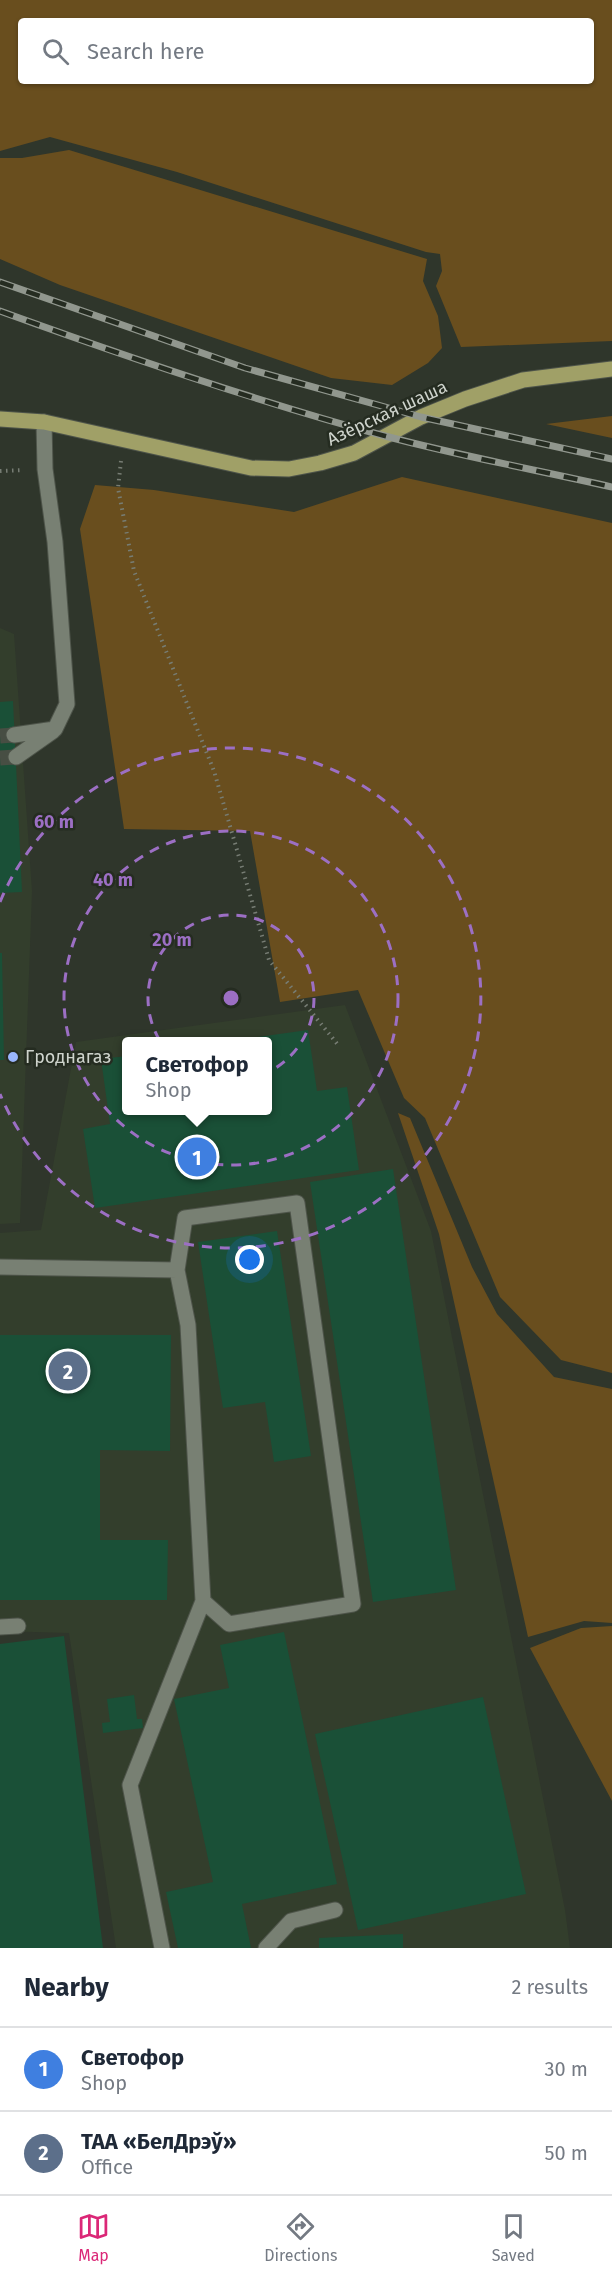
<!DOCTYPE html>
<meta charset="utf-8">
<style>
body{margin:0;font-family:"Fira Sans",sans-serif;background:#f2f2f3;color:#1f2937}
.you{position:absolute;left:250px;top:1260px;width:21px;height:21px;margin:-15px;border:4px solid #fff;border-radius:50%;background:#1a73e8;box-shadow:0 0 0 9px #1a73e833}
.badge{display:grid;place-items:center;width:39px;height:39px;border-radius:50%;background:#db2777;color:#fff;font-size:20px;font-weight:700}
.pin{position:absolute;translate:-50% -50%;border:3px solid #fff;box-shadow:0 2px 6px #0006}
.popup{position:absolute;left:122px;top:1037px;width:150px;height:78px;box-sizing:border-box;display:grid;place-content:center;border-radius:6px;background:#fff;filter:drop-shadow(0 2px 4px #0005);font-size:20px;white-space:nowrap;color:#747a83}
.popup b{font-size:22px;color:#1f2937}
.popup::after{content:'';position:absolute;left:50%;top:100%;margin-left:-12px;border:12px solid transparent;border-top-color:#fff}
.list{margin:0;padding:0;list-style:none}
h2{display:flex;justify-content:space-between;align-items:center;height:78px;margin:0;padding:0 24px;font-size:26px}
h2 small{font-size:20px;font-weight:400;color:#747a83}
.list li{display:grid;grid-template-columns:39px 1fr auto;gap:18px;align-items:center;box-sizing:border-box;height:84px;padding:0 24px;border-top:2px solid #e0e1e3}
.list b{display:block;font-size:22px;white-space:nowrap}
.list p{margin:0;font-size:20px;white-space:nowrap;color:#747a83}
.list em{font-size:20px;font-style:normal;color:#747a83}
.icon{flex:none;width:33px;height:33px;fill:none;stroke:currentColor;stroke-width:2;stroke-linecap:round;stroke-linejoin:round}
.map{position:relative;flex:none;width:612px;height:1948px;overflow:hidden}
.search{position:absolute;background:#fff;box-shadow:0 2px 4px #0004;left:18px;right:18px;top:18px;height:66px;display:flex;align-items:center;gap:15px;box-sizing:border-box;padding:0 21px;border-radius:6px;color:#747a83;font-size:22px}
.sheet{height:246px;background:#fff}
nav{display:flex;justify-content:space-around;align-items:center;box-sizing:border-box;height:84px;border-top:2px solid #e0e1e3;background:#fff;font-size:16px;color:#747a83}
nav a{display:grid;justify-items:center;gap:3px}
nav .on{color:#db2777}
.map>svg:first-child{display:block}
</style>
<div class="map">
<svg width="612" height="1948" viewBox="0 0 612 1948">
<rect width="100%" height="100%" fill="#2f362b"/>
<path fill="#333e2c" fill-rule="evenodd" d="M0,628L14,634L32,891L20,1223L0,1224Z
M345,1005L431,1231L565,1910L570,1948H116L69,1633L0,1631V1233L41,1230L76,1042ZM127,1042H268V1110H127Z"/>
<path fill="#694e1e" fill-rule="evenodd" d="M0,0H612V341L461,347L436,286L442,271L440,254L426,252L177,172L50,137L0,151ZM21,21H591V81H21Z
M69,150L427,259L423,281L438,316L442,348L428,363L392,385L331,378L60,285L0,259V158H22Z
M612,416V438L546,424Z
M402,477L612,523V1373L561,1360L500,1297L425,1118L404,1098L358,990L280,1002L250,831L124,829L80,529L95,485L154,490L294,512Z
M398,1113L410,1118L472,1267L497,1314L554,1377L612,1389V1623L584,1621L528,1637L439,1234Z
M612,1626V1801L530,1648L581,1628Z"/>
<path fill="#1a5037" d="M13,701L22,892L0,893V702Z
M0,953H2L4,1060H0Z
M308,1030L317,1091L347,1087L359,1170L95,1208L83,1129L110,1124L101,1059L127,1056V1110H268V1042L235,1040Z
M393,1169L456,1590L373,1602L310,1182Z
M277,1231L311,1456L274,1462L265,1402L223,1408L198,1242Z
M0,1335H171L170,1451L100,1450V1540H168L167,1600H0Z
M284,1632L337,1884L242,1904L251,1948H178L166,1892L213,1882L174,1699L229,1688L220,1645Z
M64,1636L103,1948H0V1644Z
M134,1695L137,1719H142L143,1728L103,1733L102,1723L110,1722L107,1699Z
M483,1697L526,1894L358,1930L315,1734Z
M403,1934V1948H319V1938Z"/>
<g fill="none" stroke-linecap="round" stroke-linejoin="round">
<path stroke="#474e43" stroke-width="15" stroke-dasharray="15 8" stroke-linecap="butt" d="M0,736L14,735
M0,758L16,757"/>
<defs>
<path id="minor" d="M14,735L55,729L67,704L55,542L45,469L44,422
M16,757L53,731
M0,1267L177,1270L188,1325L203,1601L130,1785L162,1948
M177,1270L185,1218L297,1203L353,1604L229,1624L203,1601
M0,1627L18,1626
M266,1948L291,1921L335,1910"/>
<path id="major" d="M0,419L44,422L251,468L289,469L320,463L354,453L421,417L465,399L523,380L612,369"/>
</defs>
<use href="#minor" stroke="#4e544a" stroke-width="17"/>
<use href="#major" stroke="#4e544a" stroke-width="17"/>
<path stroke="#777d74" stroke-width="4" stroke-dasharray="1.5 4.5" stroke-linecap="butt" d="M121,461L118,488L134,571L214,771L269,960L339,1046
M0,471L23,470"/>
<use href="#minor" stroke="#788073" stroke-width="15"/>
<use href="#major" stroke="#a0a067" stroke-width="15"/>
<defs>
<path id="rail" d="M0,282L245,368L421,417L612,459
M0,311C127,357 255,401 385,436C460,456 537,470 612,487"/>
</defs>
<use href="#rail" stroke="#91978e" stroke-width="7"/>
<use href="#rail" stroke="#252c21" stroke-width="4.5" stroke-dasharray="14" stroke-linecap="butt"/>
</g>
<g fill="none" stroke="#9c6fc4" stroke-width="3" stroke-dasharray="10 8">
<circle cx="231" cy="998" r="83"/>
<circle cx="231" cy="998" r="167"/>
<path d="M0 902A250 250 0 1 1 0 1094"/>
</g>
<circle fill="#99b5fd" stroke="#252c21" stroke-width="2" cx="13" cy="1057" r="6"/>
<g text-anchor="middle" stroke-width="5" stroke-linejoin="round" paint-order="stroke">
<g font-size="18" fill="#ced3cc" stroke="#252c21">
<text transform="translate(387 413) rotate(-25)" y="6">Азёрская шаша</text>
</g>
<g font-size="18" fill="#ced3cc" stroke="#252c21" text-anchor="start">
<text x="25" y="1063">Гроднагаз</text>
</g>
</g>
<circle cx="231" cy="998" r="9" fill="#9c6fc4" stroke="#252c21" stroke-width="3"/>
<g font-size="18" text-anchor="middle" font-weight="bold" fill="#9c6fc4" stroke="#252c21" stroke-width="5" stroke-linejoin="round" paint-order="stroke">
<text x="54" y="828">60 m</text>
<text x="113" y="886">40 m</text>
<text x="172" y="946">20 m</text>
</g>
</svg>
<div class="you"></div>
<div class="pin badge" style="left:197px;top:1157px;background:#3f7fe0">1</div>
<div class="popup"><b>Светофор</b>Shop</div>
<div class="pin badge" style="left:68px;top:1371px;background:#5c6f8a">2</div>
<div class="search"><svg class="icon" aria-label="search" viewBox="0 0 24 24"><circle cx="10" cy="10" r="6"/><path d="M15 15l6 6"/></svg>Search here</div>
</div>
<section class="sheet">
<h2>Nearby<small>2 results</small></h2>
<ul class="list">
<li><span class="badge" style="background:#3f7fe0">1</span><div><b>Светофор</b><p>Shop</p></div><em>30 m</em></li>
<li><span class="badge" style="background:#5c6f8a">2</span><div><b>ТАА «БелДрэў»</b><p>Office</p></div><em>50 m</em></li>
</ul>
</section>
<nav>
<a class="on"><svg class="icon" aria-label="map" viewBox="0 0 24 24"><path d="M3 6l6-2 6 2 6-2v14l-6 2-6-2-6 2zM9 4v14M15 6v14"/></svg>Map</a>
<a><svg class="icon" aria-label="directions" viewBox="0 0 24 24"><path d="M12 3l9 9-9 9-9-9zM9 14v-3h6M13 9l2 2-2 2"/></svg>Directions</a>
<a><svg class="icon" aria-label="saved" viewBox="0 0 24 24"><path d="M7 4h10v16l-5-4-5 4z"/></svg>Saved</a>
</nav>
